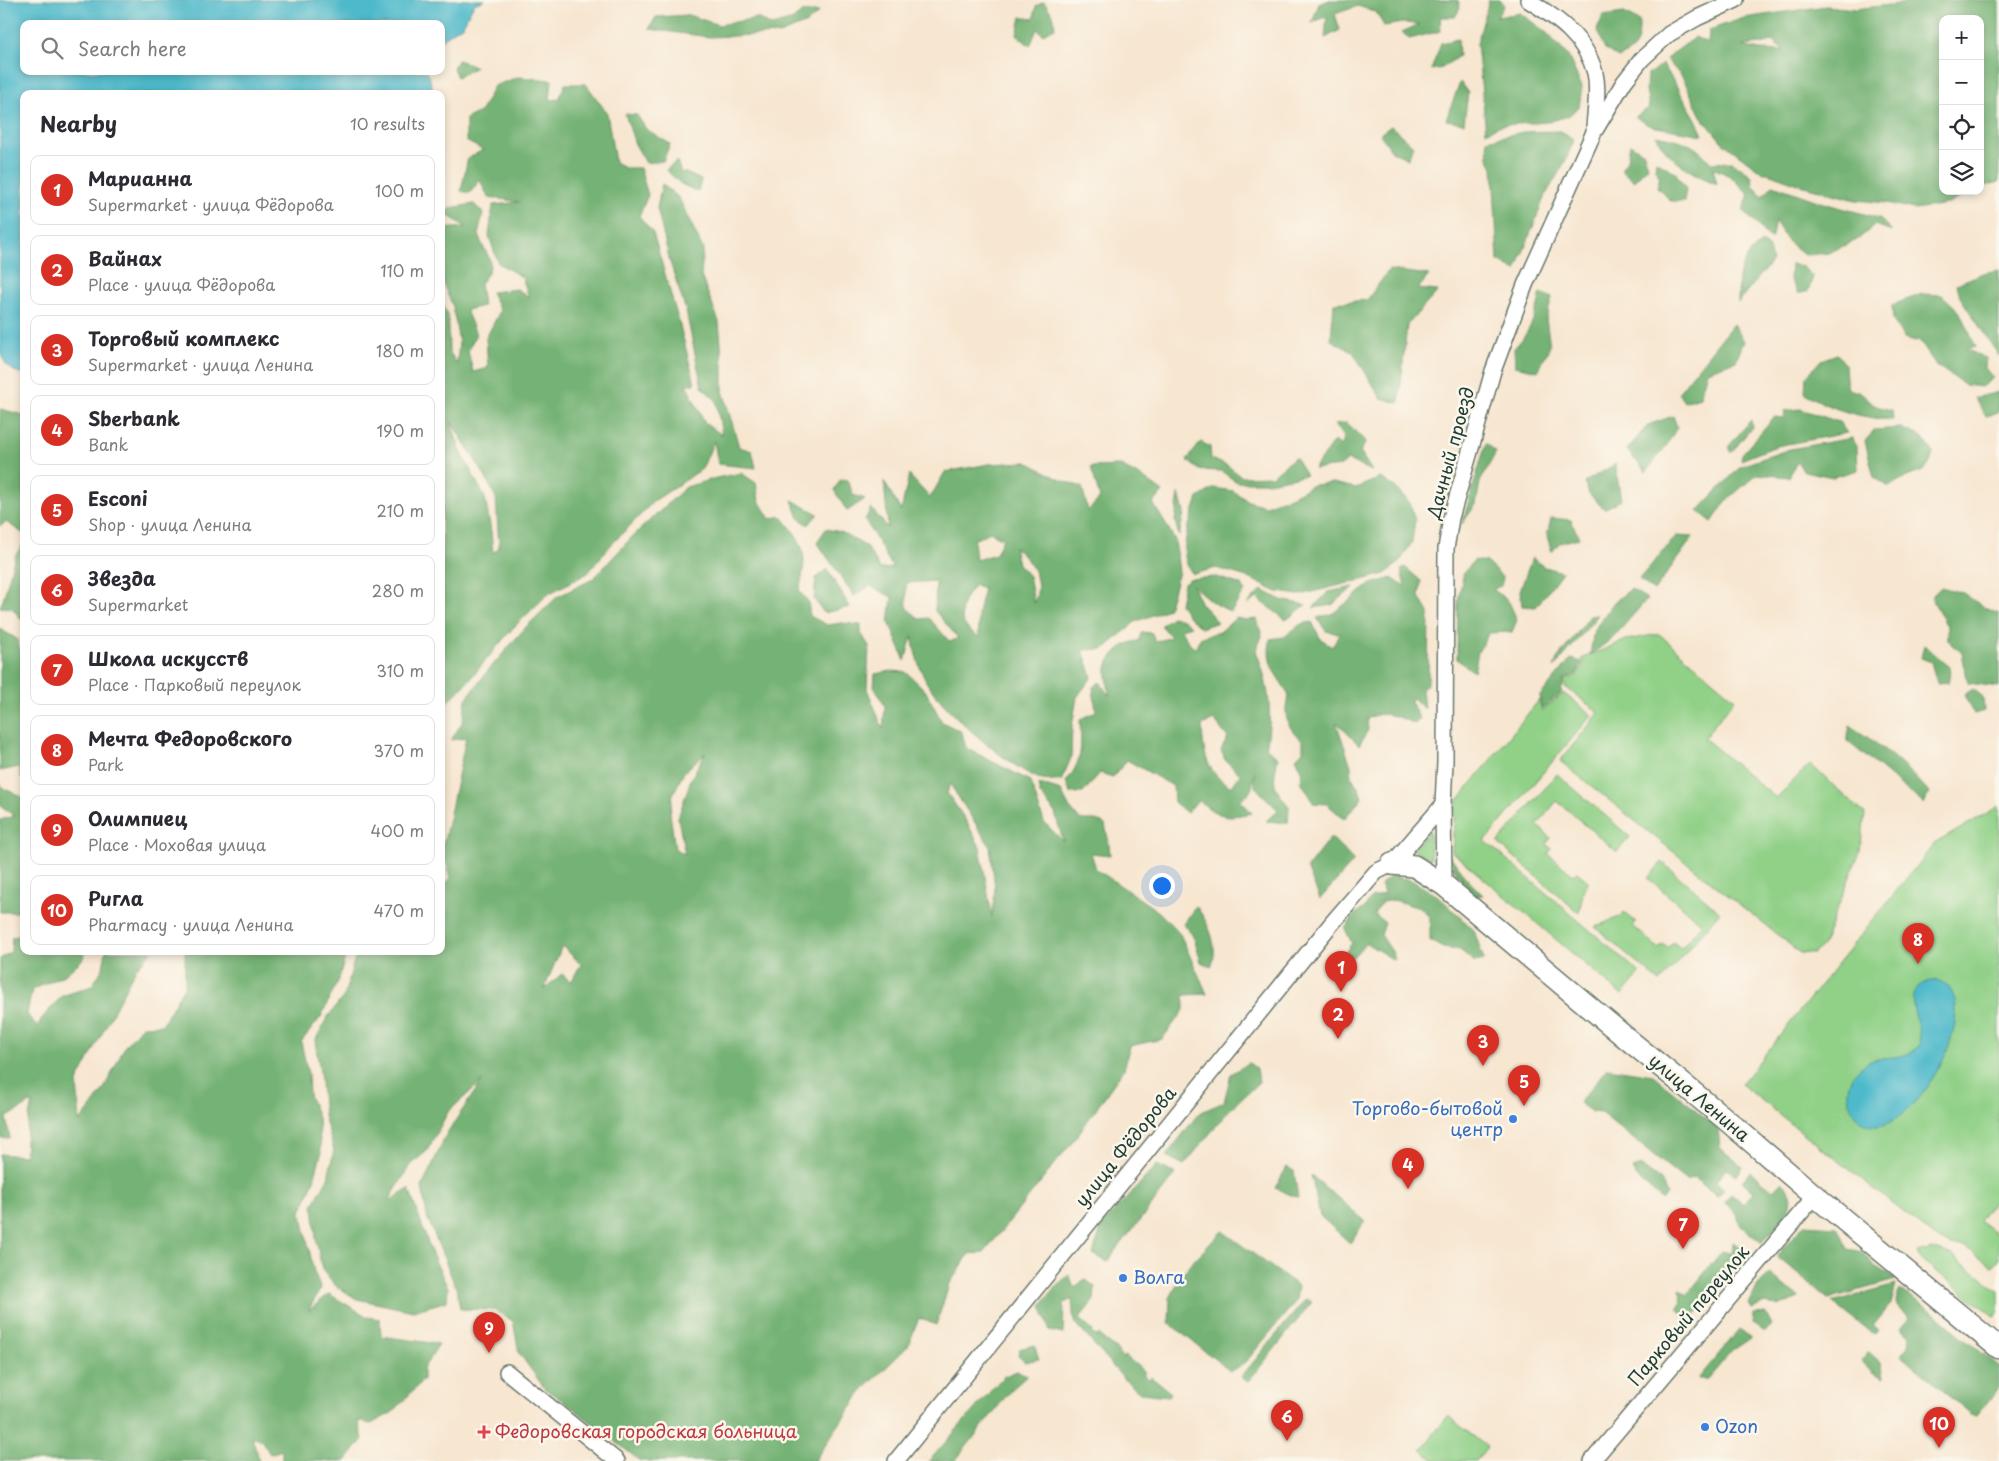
<!DOCTYPE html>
<meta charset="utf-8">
<style>
body{margin:0;font-family:"Playpen Sans",sans-serif;background:#f2f2f3;color:#2b2b33}
.controls{position:absolute;right:15px;top:15px;display:grid;overflow:hidden;border-radius:10px;box-shadow:0 2px 8px #0003}
.controls button{width:45px;height:45px;display:grid;place-items:center;padding:0;border:0;border-bottom:1px solid #e1e1e2;background:#fff;color:#2b2b33;font:25px sans-serif}
.you{position:absolute;left:1161px;top:885px;width:18px;height:18px;margin:-12px;border:4px solid #fff;border-radius:50%;background:#1a73e8;box-shadow:0 0 0 8px #1a73e833}
.badge{display:grid;place-items:center;width:32px;height:32px;border-radius:50%;background:#d93025;color:#fff;font-size:16px;font-weight:700}
.pin{position:absolute;translate:-50% -41px;filter:drop-shadow(0 1px 2px #0008)}
.pin::after{content:'';position:absolute;top:26px;width:18px;height:15px;background:inherit;clip-path:polygon(0 0,100% 0,50% 100%)}
.list{margin:0;padding:0;list-style:none}
h2{display:flex;justify-content:space-between;align-items:center;height:65px;margin:0;padding:0 20px;font-size:21px}
h2 small{font-size:16px;font-weight:400;color:#7c7c81}
.list li{display:grid;grid-template-columns:32px 1fr auto;gap:15px;align-items:center;box-sizing:border-box;height:70px;margin:0 10px 10px;padding:0 10px;border:1px solid #e1e1e2;border-radius:10px}
.list b{display:block;font-size:19px;white-space:nowrap}
.list p{margin:0;font-size:16px;white-space:nowrap;color:#7c7c81}
.list em{font-size:16px;font-style:normal;color:#7c7c81}
.icon{flex:none;width:28px;height:28px;fill:none;stroke:currentColor;stroke-width:2;stroke-linecap:round;stroke-linejoin:round}
.map{position:relative;flex:none;width:1999px;height:1461px;overflow:hidden}
.search{position:absolute;background:#fff;box-shadow:0 2px 8px #0003;left:20px;top:20px;width:425px;height:55px;display:flex;align-items:center;gap:12px;box-sizing:border-box;padding:0 18px;border-radius:10px;color:#7c7c81;font-size:19px}
.panel{position:absolute;background:#fff;box-shadow:0 2px 8px #0003;left:20px;top:90px;width:425px;height:865px;border-radius:10px}
.map>svg:first-child{display:block}
</style>
<div class="map">
<svg width="1999" height="1461" viewBox="0 0 1999 1461">
<rect width="100%" height="100%" fill="#fbf7ec"/>
<filter id="ink" filterUnits="userSpaceOnUse"><feTurbulence type="fractalNoise" baseFrequency=".02" numOctaves="2"/><feDisplacementMap in="SourceGraphic" scale="10" xChannelSelector="R" yChannelSelector="G"/><feConvolveMatrix kernelMatrix="1 2 1 2 8 2 1 2 1" color-interpolation-filters="sRGB"/></filter>
<filter id="wash" filterUnits="userSpaceOnUse"><feTurbulence type="fractalNoise" baseFrequency=".0096" numOctaves="4" result="noise"/><feDisplacementMap in="SourceGraphic" scale="20" xChannelSelector="R" yChannelSelector="G"/><feGaussianBlur stdDeviation="1.12" result="paint"/><feColorMatrix in="noise" values="0 0 0 0 0 0 0 0 0 0 0 0 0 0 0 0 0 1.4 0 .05"/><feComposite in="paint" operator="in"/></filter>
<g filter="url(#wash)">
<rect width="100%" height="100%" fill="#f7e6d0"/>
<path fill="#90d087" stroke="#58865e" d="M1659,634L1735,699L1704,738L1776,798L1810,764L1865,814L1860,851L1822,947L1813,954L1800,953L1560,761L1599,713L1564,686L1565,680L1576,676L1585,662L1581,659L1626,640Z
M1563,693L1592,715L1485,841L1640,973L1622,995L1452,852L1455,804L1539,700L1542,711Z
M1557,774L1630,837L1617,852L1557,801L1537,825L1551,838L1546,844L1552,849L1548,854L1573,875L1577,872L1589,882L1584,888L1579,913L1498,843Z
M1999,806V1192L1979,1221L1999,1236V1259L1993,1266L1962,1245H1950L1931,1234L1741,1084L1934,844Z
M1430,831L1431,859L1413,849Z
M1662,862L1720,912L1660,982L1595,927L1619,917L1624,912L1636,922L1633,926L1658,948L1663,944L1668,948L1673,942L1681,948L1702,924L1648,878Z
M1933,1249L1953,1256L1999,1291V1311L1995,1317L1919,1258L1917,1253Z
M1448,1416L1487,1447L1476,1461H1436L1421,1450Z"/>
<path fill="#74b274" stroke="#4a7854" fill-rule="evenodd" d="M1330,0H1458L1460,8L1455,17H1440L1441,31L1409,39L1402,32L1420,24L1402,23L1384,26L1376,12L1358,6L1335,14L1340,30L1325,38L1327,16L1312,23L1319,4Z
M1489,0H1500L1504,5L1497,17L1520,13L1547,33L1568,56L1582,87L1579,107L1568,116L1548,122L1501,125L1486,132L1477,44Z
M1932,0H1999V182L1980,187V19H1943V191H1973L1948,204L1914,209L1887,203L1856,200L1804,186L1759,170L1722,142L1701,116L1683,78L1666,59L1695,37L1708,43L1709,30L1744,18L1826,6L1855,9ZM1772,41L1784,51L1760,50L1742,46L1761,44Z
M1044,2L1053,15L1055,28L1043,34L1037,29L1030,46L1017,35L1021,17L1034,19L1036,6Z
M803,12H819L807,23L779,34L709,37L649,29L656,17L688,15L719,25L757,18L772,26L793,20Z
M1624,13L1639,21C1639,42 1638,49 1618,58L1604,48L1597,30L1603,16Z
M1458,39L1459,56L1442,68L1431,70L1441,43Z
M458,60L476,67L457,77L453,68Z
M1663,64L1696,119L1703,135L1650,126L1635,117L1649,108L1646,89L1647,75Z
M518,77L552,80L550,100L559,99L565,84H586L607,113L615,162L625,168H640L648,195L639,216L653,233L680,326L695,384H686L705,423L722,435L716,400L702,387L686,311L670,262L657,208L662,184L679,198L703,249L701,276L719,322L723,365V391L739,447L752,451L756,468L718,464L714,441L702,469L654,501L609,547L588,573L548,594L512,629L464,686L447,702L443,718L441,302L448,316L449,351L457,364L459,343L453,307L441,279V229L466,227L447,215L449,208L474,204L483,213C482,219 479,227 479,233C480,253 503,259 480,283L483,306L466,310L476,334L468,351L473,372L488,368L486,338L500,311L491,292L517,289L529,297L522,277L498,263L489,236L493,205L520,202L488,197L480,180L470,193L461,191L468,158L483,150L466,141V119L481,111L494,86ZM451,422L484,474L496,498L499,547L493,553L491,531L485,498L460,450Z
M1460,82L1468,93L1464,123L1446,120Z
M625,114L637,115L646,129L670,144L663,161L646,163L635,144Z
M1391,126L1413,146L1408,159L1392,151L1380,134Z
M1560,131L1574,140L1566,160L1544,198L1516,271L1498,261L1493,167L1488,158L1487,140L1523,132Z
M1655,135C1682,140 1693,142 1711,163L1733,162L1752,176L1753,186L1763,196L1773,185L1823,203L1879,218L1892,231L1875,225L1857,240L1828,253L1804,255L1788,242L1775,221L1771,240L1743,210L1749,194L1730,176L1713,168L1717,184C1690,173 1670,161 1655,135Z
M1630,144L1644,153L1648,167L1634,181L1621,170L1627,160Z
M677,161L681,173H686L701,180L698,192L681,184L666,170Z
M1656,161L1675,172L1686,189L1684,201H1671L1657,187L1660,177L1655,169Z
M1762,242L1769,248L1772,261L1738,303C1739,273 1737,263 1762,242Z
M1791,264L1803,267L1813,277L1808,291L1798,294L1790,279Z
M1389,270L1429,275L1418,289L1438,291L1407,325L1399,403L1381,398L1353,352L1331,340L1334,303L1367,300Z
M1999,270V356L1960,297L1957,284L1983,273Z
M1541,293L1552,298L1546,319L1550,346L1538,371L1515,366L1514,348C1531,332 1536,314 1541,293Z
M1922,294L1942,295L1959,311L1976,347L1965,349L1986,358L1985,368L1993,378L1981,387L1965,385L1936,365L1920,342L1904,338L1893,320L1892,305Z
M1733,324L1744,341L1736,361L1707,371L1700,397L1684,402L1678,393Z
M1837,354L1845,364L1846,379L1848,389L1862,393L1876,406L1892,410L1893,420C1861,418 1832,410 1805,393L1806,377L1821,360Z
M1999,392L1998,413L1986,416L1974,398Z
M0,409L24,415V534L6,522L0,526Z
M1800,409L1839,422L1847,433L1776,446L1741,460L1742,454L1774,417L1784,418L1785,411Z
M1673,416L1677,427L1667,445L1646,472L1627,450L1648,425Z
M1751,420L1752,427L1731,453L1729,446Z
M1347,423L1366,442L1360,452L1372,471L1348,460L1341,466L1314,469L1334,441L1342,446L1344,437L1335,424Z
M1901,428L1922,437L1933,452C1929,472 1924,470 1907,477C1901,479 1895,483 1889,487L1874,477L1865,441L1875,430Z
M1852,438L1857,449L1858,470L1833,477L1804,471L1797,462L1789,477L1757,474L1727,500L1712,522L1698,511L1741,466L1790,449Z
M1201,442L1210,447L1211,459L1228,466L1242,477L1272,476L1295,457L1306,475L1268,482H1237L1221,471L1199,470L1187,460Z
M1486,443L1496,452L1480,482L1476,504L1462,524Z
M1027,462L1061,480L1082,487L1088,511L1100,498L1091,467L1121,466L1145,479L1163,492L1153,503L1175,540L1179,572L1168,609L1135,622L1104,649L1083,650L1092,677L1077,697L1072,726L1071,758L1061,781C1054,780 1045,780 1038,778C1009,767 943,710 927,683C919,669 915,652 912,636L905,661L889,622L892,597L870,586L854,596L817,542L826,529L841,532L867,547L880,569L893,568L865,520L871,508L888,528L884,481L901,511L909,475L930,498L945,472L989,464ZM990,532L1003,539L996,554L976,560L974,540ZM1014,547C1032,562 1044,580 1034,603L1029,576L1018,564ZM936,581L935,611L958,638L950,642L929,618L919,619L907,608L906,583ZM975,585L984,588L978,613L979,637C954,624 958,604 975,585Z
M1615,464L1621,500L1604,509L1589,494L1585,482Z
M741,473L756,483L759,501L770,519L781,516C806,545 808,554 799,591L808,601L810,616L827,625L842,623L861,625V633L869,646L867,689L883,729L885,706L874,687L875,674L891,671L906,672L925,690L942,722L962,732L966,748L1030,781L1044,822L1063,841L1055,813L1040,794L1039,784L1061,791L1069,807L1080,820H1096L1105,825L1109,843L1110,855L1091,853L1096,869L1159,912L1180,934L1207,994L1184,995V1010L1162,1039L1130,1046L1124,1069L1074,1140L984,1253L969,1254L949,1285L936,1325L919,1318L908,1346L862,1391L814,1461H640L568,1404L545,1389L519,1353L513,1321L495,1310L460,1309L457,1290L427,1217L422,1187L447,1133L482,1081L448,1112L427,1151L410,1165L389,1201L409,1189L432,1254L448,1288L447,1301L413,1311L357,1299L337,1287L322,1270L316,1238L313,1205L328,1178L334,1150L324,1116L320,1072L315,1041L327,1018L344,996L357,951H441V888L451,878C450,874 449,869 447,865C443,856 437,853 444,842L466,738L451,740L463,721L466,699L487,672L525,628L557,597L593,579L634,535L686,487L716,478ZM705,753L691,779L678,818L685,854L675,849L670,813L673,794L684,772ZM950,784L990,846L995,888L992,917L980,847L965,819L947,793ZM562,946L581,964L571,982L562,974L544,989Z
M1381,478L1395,487L1410,503L1415,520L1412,542L1399,563L1385,574L1300,595L1277,592L1247,577L1216,568L1193,574C1175,555 1191,520 1198,498L1214,488L1233,491L1248,501L1265,506L1290,497L1313,485L1333,483L1355,488Z
M841,479L848,480L853,495L865,499L847,511L834,490Z
M1179,493L1184,513L1179,536L1175,521Z
M792,500L818,514L808,525L799,518Z
M1551,518L1571,520L1579,538L1559,543L1552,552L1547,536Z
M1676,536L1693,537L1654,591L1639,579Z
M24,543V622L12,608L0,607L3,600L15,556Z
M1532,558L1544,567L1562,572L1536,607L1522,606L1520,591Z
M1475,560L1486,562L1503,578L1501,586L1493,589L1509,602L1517,620L1512,632L1489,633L1478,652L1474,672L1457,659L1458,600L1464,572Z
M1405,567L1421,581L1419,597L1429,612L1428,684L1422,689L1424,709L1412,697L1411,703L1420,719L1415,724C1399,717 1383,709 1367,719L1368,730L1359,745L1336,722L1351,766V776L1359,789L1362,798L1344,819L1327,804L1314,803L1302,783L1301,769L1296,758L1303,751V741C1287,728 1282,715 1289,695C1276,672 1266,668 1270,639L1284,637L1301,624L1312,622L1320,638L1332,647L1340,634L1326,631L1317,618L1332,614L1371,584L1392,578L1405,587L1401,570Z
M827,569L850,607L824,613L814,599L816,578Z
M1216,577L1242,585L1245,591L1231,612L1212,602L1192,585L1201,604L1218,622L1201,628L1188,616L1180,604L1184,583L1189,579Z
M1354,587L1332,605L1313,608L1328,592Z
M1941,587L1963,593L1985,608L1999,614V687L1968,683L1962,653L1948,640V628L1931,597Z
M1631,589L1647,599L1613,638L1590,655L1594,630L1614,602Z
M1262,590L1281,600L1306,605L1286,620L1257,598L1247,604Z
M1591,615H1598L1554,668L1557,659Z
M1172,617L1184,620L1191,626L1181,629L1184,636L1195,649L1201,637L1220,632L1236,618L1247,620L1257,619L1262,636L1256,651C1269,684 1273,712 1266,748L1278,757C1273,783 1271,785 1289,806L1288,823L1266,821L1278,810L1255,787V772L1251,791L1241,801L1252,813C1225,818 1220,818 1198,800L1187,813L1174,802L1173,786L1127,760L1113,777L1100,773L1083,793H1070L1066,782C1084,759 1081,747 1080,719L1096,712L1093,687L1100,682L1109,696C1109,688 1106,677 1107,668C1109,655 1126,641 1139,641L1142,632L1152,633L1155,642L1171,637L1161,625ZM1214,720L1228,738L1221,750L1225,760L1240,774L1232,787C1206,775 1203,751 1202,725Z
M0,629L17,639L22,657L24,658V778H21L19,767L0,771Z
M1924,645L1950,667L1949,682L1937,683L1931,662L1921,658Z
M1571,659L1583,662L1576,674L1564,679L1561,693L1542,709L1540,696Z
M1973,689L1983,697L1984,711L1974,714L1964,695Z
M1850,726C1880,744 1906,766 1929,793L1924,804L1847,741Z
M0,783L3,788L24,798V912H0V820L14,816L0,805Z
M1331,837L1354,861L1320,899L1307,868Z
M1449,854L1465,877L1483,895L1475,896C1462,883 1453,872 1449,854Z
M1391,876L1411,880L1438,896L1474,930L1484,960L1475,962L1460,950L1443,948L1430,941V918L1423,909L1394,900L1382,902L1374,914L1385,923L1381,935L1393,953L1394,960L1366,943L1349,961L1344,954L1352,943L1345,929L1355,914L1365,908L1371,898L1384,894L1381,884Z
M1196,906C1208,922 1220,947 1211,967L1201,962C1197,948 1195,933 1183,924Z
M24,935V951H84L85,957L66,974L32,990L27,1014L37,1027L42,1018L62,996L92,986L103,968L106,951H152L136,968L77,1082L80,1122L104,1089L125,1046L142,1026L162,1025L185,985V951H347L339,978L321,1017L301,1042L308,1074L309,1095L318,1118L321,1154L313,1183L301,1212L314,1272L321,1288L308,1311L329,1294L368,1317L380,1319L381,1336L439,1344L423,1369V1380L393,1412L371,1424L358,1421L363,1439L346,1461H282V1450L270,1454L262,1441L252,1437L259,1461H0V1154L25,1156L27,1127L32,1102L6,1118L10,1138H0V959L11,952L12,937Z
M1249,1063L1257,1069L1259,1082L1231,1108L1184,1165L1166,1156L1199,1113L1224,1102L1231,1074Z
M1607,1068L1653,1075L1718,1128L1720,1148L1743,1167L1736,1176L1726,1168L1716,1181L1724,1189L1717,1197L1695,1178L1686,1181L1601,1113L1592,1112L1579,1103Z
M1157,1165L1176,1174L1107,1262L1093,1254L1102,1225Z
M1641,1166L1661,1181L1667,1194L1663,1200L1636,1177L1632,1169Z
M1287,1167L1294,1171L1298,1198L1275,1188Z
M1750,1172L1773,1190L1781,1182C1806,1203 1777,1224 1762,1243L1741,1226L1735,1212L1724,1202L1731,1194L1743,1204L1754,1192L1742,1181Z
M1311,1175L1365,1221L1350,1243L1320,1216Z
M1804,1225L1837,1227L1848,1249L1862,1252L1874,1266L1899,1279L1828,1299L1776,1256Z
M1222,1231L1298,1286L1296,1301L1244,1364L1230,1371L1169,1323L1170,1298L1185,1270Z
M1733,1242L1747,1253L1703,1309L1697,1312L1691,1322L1677,1309L1682,1301L1679,1289L1687,1295L1722,1251L1732,1254Z
M1069,1275L1074,1288L1085,1279L1095,1287L1094,1300L1079,1319L1093,1331L1092,1332L1097,1337L1099,1335L1119,1352L1118,1354L1123,1358L1125,1356L1145,1372L1143,1375L1149,1379L1151,1377L1171,1393L1169,1396L1140,1393L1123,1378L1076,1324L1073,1314L1072,1299L1064,1303L1063,1334L1050,1331L1041,1306L1057,1285Z
M1770,1275L1800,1298L1778,1306L1763,1304L1752,1309L1749,1304L1758,1285Z
M1896,1285L1891,1304L1873,1326L1878,1330L1874,1335L1832,1302Z
M1900,1290L1928,1308L1999,1367V1388L1977,1415L1971,1414L1901,1355L1908,1346L1909,1336L1901,1328L1909,1318C1897,1307 1892,1306 1900,1290Z
M1306,1299L1312,1302L1248,1382L1241,1377Z
M1766,1313L1772,1325L1764,1332L1753,1323L1754,1314Z
M1739,1330L1751,1338L1732,1351L1708,1379H1698Z
M1034,1345L1039,1359L1025,1362L1018,1356L1019,1349Z
M1869,1352L1881,1363L1884,1378L1872,1372L1861,1362Z
M1017,1371L1028,1375L1011,1390L955,1461H929L1003,1377Z"/>
<path fill="#4eb9ca" stroke="#367b7f" d="M0,0H485L474,4L463,25L441,40V24H24V71H426L429,76L434,94H24V374C9,371 5,365 0,352Z
M1938,980C1999,1003 1888,1181 1852,1109C1847,1099 1846,1086 1853,1076C1873,1047 1899,1066 1919,1047C1924,1020 1892,985 1938,980Z"/>
</g>
<g filter="url(#ink)">
<g fill="none" stroke-linecap="round" stroke-linejoin="round">
<defs>
<path id="street" d="M1528,0C1557,18 1586,38 1595,73C1599,90 1595,110 1594,128
M1444,885L1443,805L1445,762L1446,549L1451,518L1493,371L1525,285L1594,132L1624,82L1642,59L1669,34L1697,18L1736,0
M507,1372L617,1461
M896,1461L1332,923L1376,872L1392,864L1443,805
M1592,1461L1815,1196"/>
<path id="secondary" d="M1392,864L1414,866L1444,885L1625,1037L1723,1117L1815,1196L1999,1348"/>
</defs>
<use href="#street" stroke="#6b786b" stroke-width="18"/>
<use href="#secondary" stroke="#6b786b" stroke-width="24"/>
<use href="#street" stroke="#fff" stroke-width="15"/>
<use href="#secondary" stroke="#fff" stroke-width="21"/>
</g>
</g>
<g fill="#3f7fe0" stroke="#fbf7ec" stroke-width="2">
<circle cx="1513" cy="1119" r="5"/>
<circle cx="1123" cy="1278" r="5"/>
<circle cx="1705" cy="1427" r="5"/>
</g>
<path fill="#e0444e" stroke="#fbf7ec" stroke-width="2" d="M481.5 1424.5h5v5h5v5h-5v5h-5v-5h-5v-5h5z"/>
<g text-anchor="middle" stroke-width="5" stroke-linejoin="round" paint-order="stroke">
<g font-size="18" fill="#1f3d34" stroke="#fbf7ec">
<text transform="translate(1451 453) rotate(-75)" y="6">Дачный проезд</text>
<text transform="translate(1699 1098) rotate(40)" y="6">улица Ленина</text>
<text transform="translate(1126 1147) rotate(-51)" y="6">улица Фёдорова</text>
<text transform="translate(1689 1316) rotate(-50)" y="6">Парковый переулок</text>
</g>
<g font-size="18" fill="#366cbe" stroke="#fbf7ec" text-anchor="start">
<text x="1503" y="1115" text-anchor="end">Торгово-бытовой<tspan x="1503" dy="21">центр</tspan></text>
<text x="1133" y="1284">Волга</text>
<text x="1715" y="1433">Ozon</text>
</g>
<g font-size="18" fill="#be3a42" stroke="#fbf7ec" text-anchor="start">
<text x="495" y="1438">Федоровская городская больница</text>
</g>
</g>
</svg>
<div class="controls">
<button>+</button>
<button>−</button>
<button><svg class="icon" aria-label="locate" viewBox="0 0 24 24"><circle cx="12" cy="12" r="6"/><path d="M12 2v4M12 18v4M2 12h4M18 12h4"/></svg></button>
<button><svg class="icon" aria-label="layers" viewBox="0 0 24 24"><path d="M12 4l9 5-9 5-9-5zM3 14l9 5 9-5"/></svg></button>
</div>
<div class="you"></div>
<div class="pin badge" style="left:1341px;top:992px">1</div>
<div class="pin badge" style="left:1338px;top:1039px">2</div>
<div class="pin badge" style="left:1483px;top:1066px">3</div>
<div class="pin badge" style="left:1408px;top:1189px">4</div>
<div class="pin badge" style="left:1524px;top:1106px">5</div>
<div class="pin badge" style="left:1287px;top:1441px">6</div>
<div class="pin badge" style="left:1683px;top:1249px">7</div>
<div class="pin badge" style="left:1918px;top:964px">8</div>
<div class="pin badge" style="left:489px;top:1353px">9</div>
<div class="pin badge" style="left:1939px;top:1448px">10</div>
<div class="search"><svg class="icon" aria-label="search" viewBox="0 0 24 24"><circle cx="10" cy="10" r="6"/><path d="M15 15l6 6"/></svg>Search here</div>
<section class="panel">
<h2>Nearby<small>10 results</small></h2>
<ul class="list">
<li><span class="badge">1</span><div><b>Марианна</b><p>Supermarket · улица Фёдорова</p></div><em>100 m</em></li>
<li><span class="badge">2</span><div><b>Вайнах</b><p>Place · улица Фёдорова</p></div><em>110 m</em></li>
<li><span class="badge">3</span><div><b>Торговый комплекс</b><p>Supermarket · улица Ленина</p></div><em>180 m</em></li>
<li><span class="badge">4</span><div><b>Sberbank</b><p>Bank</p></div><em>190 m</em></li>
<li><span class="badge">5</span><div><b>Esconi</b><p>Shop · улица Ленина</p></div><em>210 m</em></li>
<li><span class="badge">6</span><div><b>Звезда</b><p>Supermarket</p></div><em>280 m</em></li>
<li><span class="badge">7</span><div><b>Школа искусств</b><p>Place · Парковый переулок</p></div><em>310 m</em></li>
<li><span class="badge">8</span><div><b>Мечта Федоровского</b><p>Park</p></div><em>370 m</em></li>
<li><span class="badge">9</span><div><b>Олимпиец</b><p>Place · Моховая улица</p></div><em>400 m</em></li>
<li><span class="badge">10</span><div><b>Ригла</b><p>Pharmacy · улица Ленина</p></div><em>470 m</em></li>
</ul>
</section>
</div>
